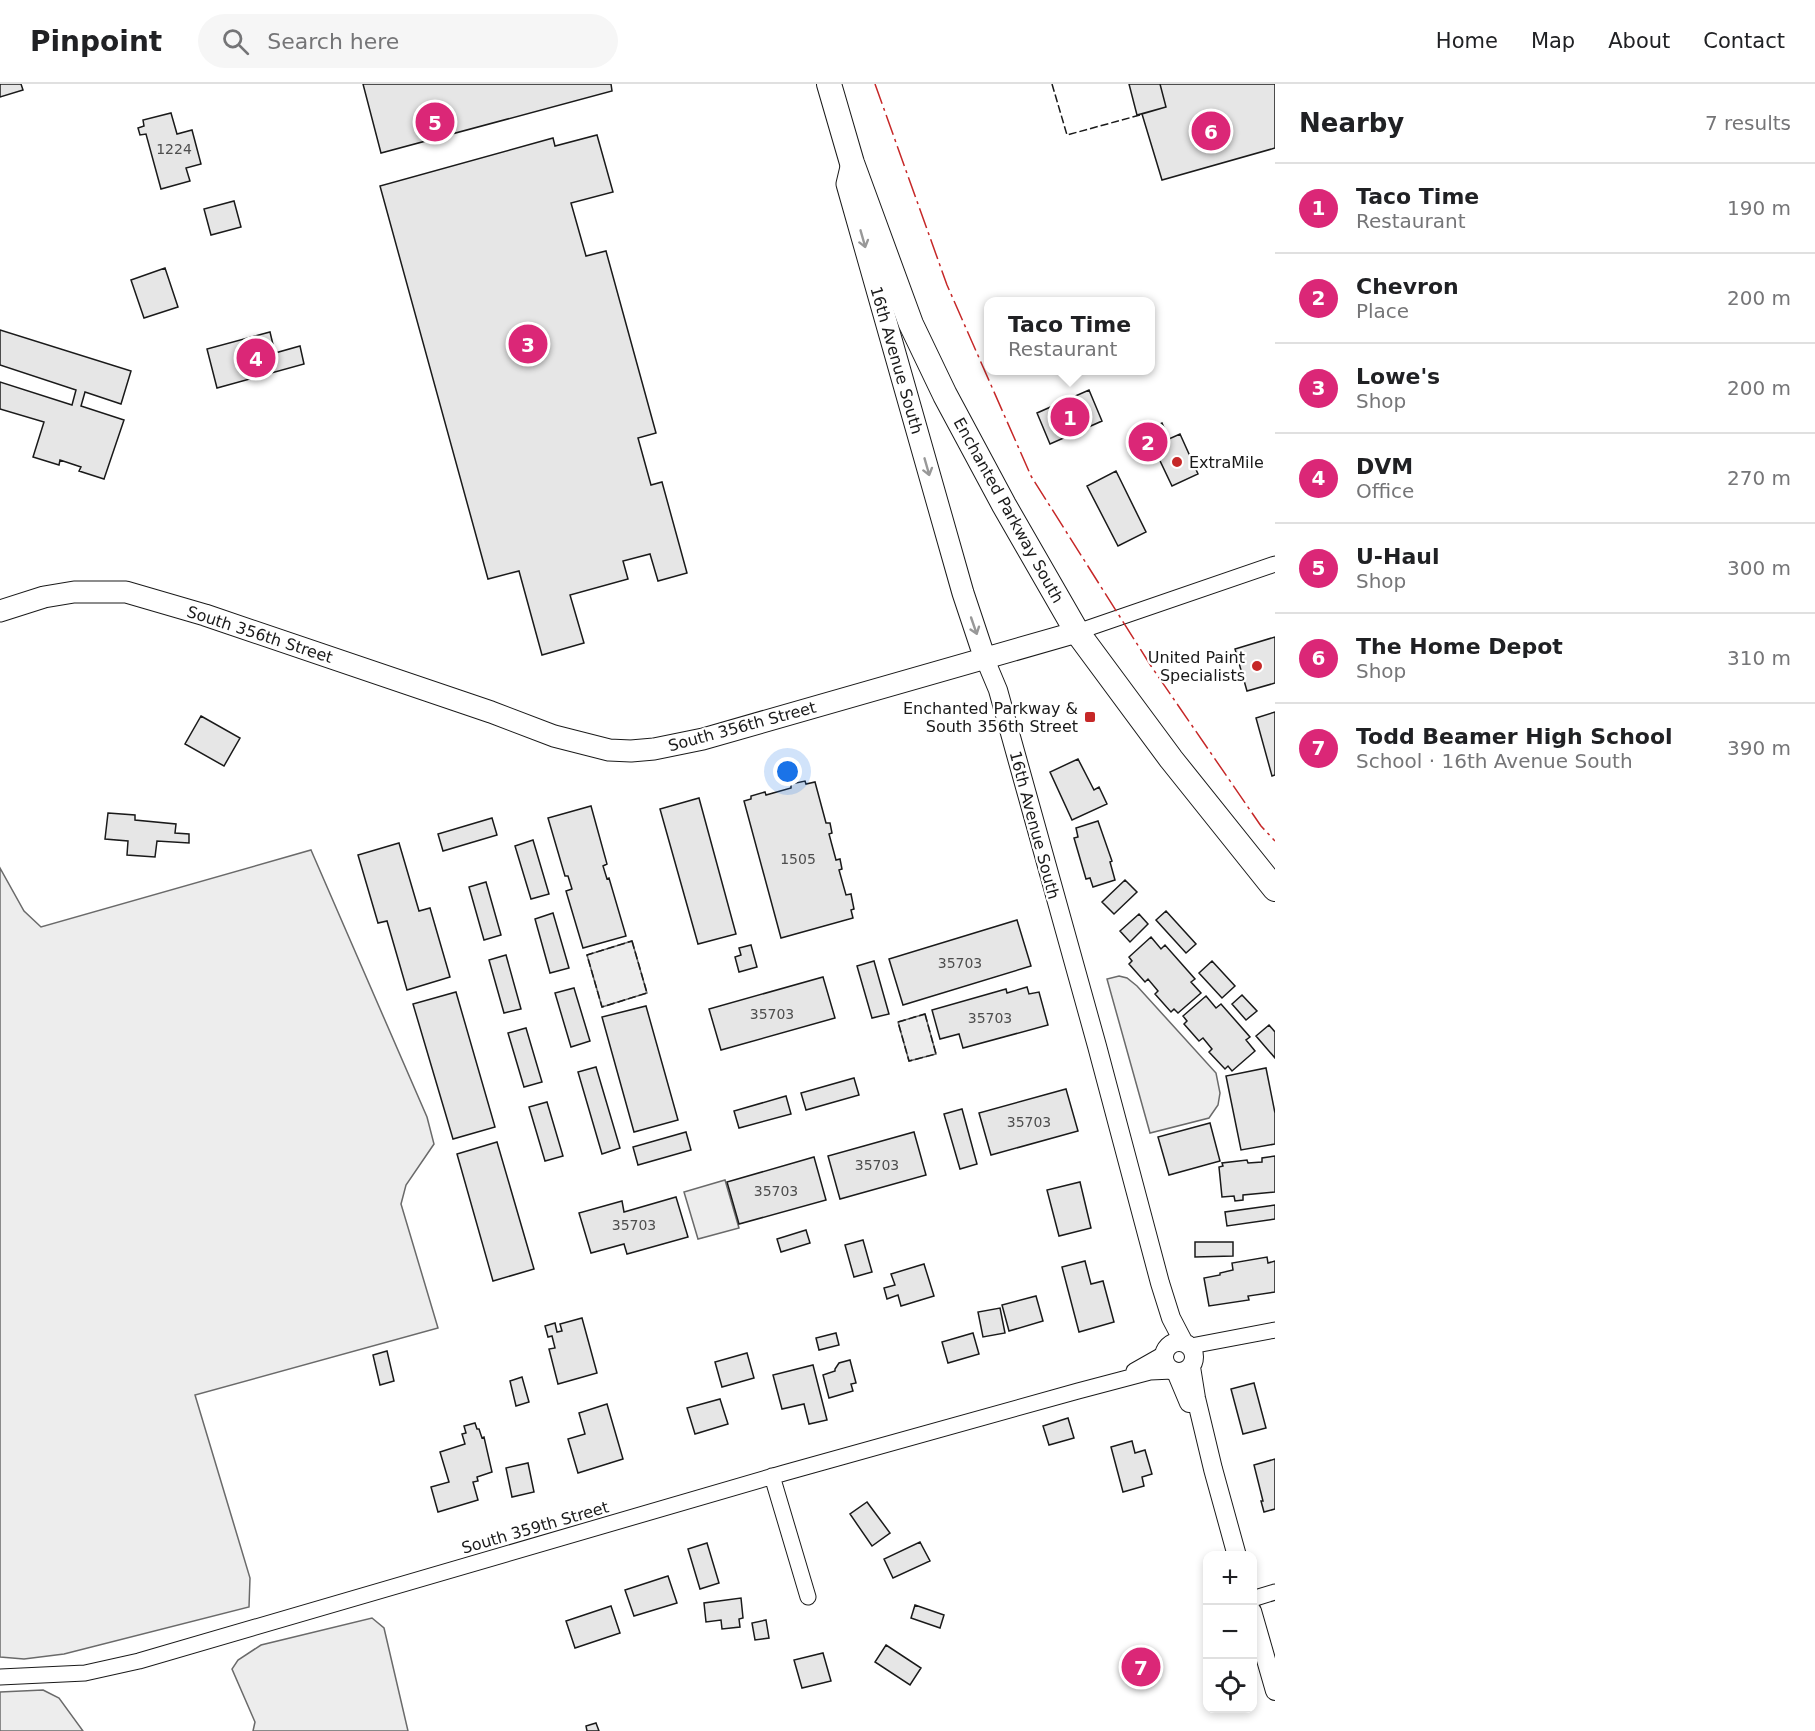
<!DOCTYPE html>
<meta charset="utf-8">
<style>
body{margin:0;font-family:"DejaVu Sans",sans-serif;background:#f6f6f6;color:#202124}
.controls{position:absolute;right:18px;bottom:18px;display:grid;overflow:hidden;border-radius:12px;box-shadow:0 3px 9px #0003}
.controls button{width:54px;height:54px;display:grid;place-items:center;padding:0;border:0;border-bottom:2px solid #e0e0e0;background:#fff;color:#202124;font:30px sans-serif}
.you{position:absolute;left:788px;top:688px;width:21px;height:21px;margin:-15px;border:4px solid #fff;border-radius:50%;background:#1a73e8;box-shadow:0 0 0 9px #1a73e833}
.badge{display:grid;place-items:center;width:39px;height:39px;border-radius:50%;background:#db2777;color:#fff;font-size:20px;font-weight:700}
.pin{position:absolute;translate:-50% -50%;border:3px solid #fff;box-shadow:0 2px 6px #0006}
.popup{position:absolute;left:984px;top:213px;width:171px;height:78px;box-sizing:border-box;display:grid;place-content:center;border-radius:12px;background:#fff;filter:drop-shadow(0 2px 4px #0005);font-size:20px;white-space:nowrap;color:#757577}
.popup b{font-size:22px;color:#202124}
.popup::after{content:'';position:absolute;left:50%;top:100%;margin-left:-12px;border:12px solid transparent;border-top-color:#fff}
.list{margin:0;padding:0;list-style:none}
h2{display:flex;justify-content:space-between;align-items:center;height:78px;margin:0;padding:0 24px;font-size:26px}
h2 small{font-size:20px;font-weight:400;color:#757577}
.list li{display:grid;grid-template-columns:39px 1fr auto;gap:18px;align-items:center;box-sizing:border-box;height:90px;padding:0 24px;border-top:2px solid #e0e0e0}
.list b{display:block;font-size:22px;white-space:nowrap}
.list p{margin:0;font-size:20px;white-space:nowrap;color:#757577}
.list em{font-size:20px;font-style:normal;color:#757577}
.icon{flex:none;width:33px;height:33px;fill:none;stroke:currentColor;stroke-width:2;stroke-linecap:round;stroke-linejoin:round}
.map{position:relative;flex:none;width:1275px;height:1647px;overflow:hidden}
header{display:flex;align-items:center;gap:36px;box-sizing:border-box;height:84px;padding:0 30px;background:#fff;border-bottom:2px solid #e0e0e0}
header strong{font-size:28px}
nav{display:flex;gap:33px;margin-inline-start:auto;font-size:21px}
.search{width:420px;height:54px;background:#f6f6f6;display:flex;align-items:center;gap:15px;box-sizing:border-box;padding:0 21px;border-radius:33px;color:#757577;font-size:22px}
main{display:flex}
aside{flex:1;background:#fff}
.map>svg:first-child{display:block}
</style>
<header>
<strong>Pinpoint</strong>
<div class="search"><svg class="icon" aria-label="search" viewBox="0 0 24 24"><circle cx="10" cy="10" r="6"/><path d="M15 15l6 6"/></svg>Search here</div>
<nav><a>Home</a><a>Map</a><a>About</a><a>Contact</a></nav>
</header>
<main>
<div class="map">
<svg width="1275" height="1647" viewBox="0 0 1275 1647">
<rect width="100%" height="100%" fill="#fff"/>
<path fill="#ededed" stroke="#6a6a6a" stroke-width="1.5" d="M311,766L427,1033L434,1060L406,1101L401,1120L438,1244L195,1311L250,1494L249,1523L64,1570L24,1575L0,1573V784L24,827L41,843Z
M632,857L647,909L602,923L587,871Z
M1119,892L1127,894L1137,902L1216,989L1220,1009L1218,1021L1209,1034L1150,1049L1107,895Z
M925,930L936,970L909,977L898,938Z
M725,1096L739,1144L698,1155L684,1108Z
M372,1534L384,1544L408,1647H253L255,1638L232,1585L238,1576L261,1561Z
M43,1606L59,1614L83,1647H0V1608Z"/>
<path fill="#e6e6e6" stroke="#1a1a1a" stroke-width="1.5" d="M0,0H21L23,6L0,13Z
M363,0H611L612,7L381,69Z
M1129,0H1160L1166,23L1137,31Z
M1160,0H1275V64L1162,96L1142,30L1166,23Z
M171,29L177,50L192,46L201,80L186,84L190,97L161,105L146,50L140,51L138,44L144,42L143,36Z
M597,51L613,108L571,119L586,172L606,167L656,349L638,354L651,401L662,398L687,489L658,497L650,470L623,477L628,495L570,511L584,559L542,571L519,487L488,495L380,102L553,54L555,62Z
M234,117L241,143L211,151L204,125Z
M165,184L178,223L144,234L131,196Z
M0,246L131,287L121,320L85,308L81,322L124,336L104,395L79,387L81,383L60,376L59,381L33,373L44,338L0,325V298L72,321L76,306L0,281Z
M270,248L275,269L300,262L304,280L217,304L207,265Z
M1089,306L1102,337L1050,360L1037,329Z
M1162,339L1169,355L1153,362L1155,367L1142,373L1133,353Z
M1180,350L1198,390L1172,402L1153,362Z
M1116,387L1146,448L1118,462L1087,402Z
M1275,553V599L1247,607L1235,565Z
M1275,628V691L1272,692L1256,634Z
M201,632L240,654L224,682L185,660Z
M1078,675L1094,706L1099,703L1107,720L1072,736L1050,688Z
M805,697L806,700L815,698L826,739H830L832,749L829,750L836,776L840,775L842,785L839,786L846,811L851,810L854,825L851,826L853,834L781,854L744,717L751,715V712L765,708L766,711L791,704V700Z
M699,714L736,850L698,860L660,725Z
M591,722L607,780L603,782L607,795L609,794L626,852L583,864L566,807L572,805L568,792H565L548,734Z
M108,729L135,731V736L176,740L175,749L189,750V759L157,757L155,773L127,771L128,757L105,755Z
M492,734L497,751L443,767L438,750Z
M1098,737L1112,777L1110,778L1115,796L1093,803L1090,794L1086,795L1074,754L1078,753L1076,744Z
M533,756L549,810L531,815L515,762Z
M399,759L419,827L430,824L450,893L407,906L387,837L378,839L358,771Z
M1125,796L1137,808L1114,830L1102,818Z
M486,798L501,851L484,856L469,803Z
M1166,827L1196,860L1186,869L1156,836Z
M553,829L569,884L550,889L535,835Z
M1139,830L1148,840L1130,858L1120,847Z
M1017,836L1031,882L903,921L889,875Z
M1151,853L1161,865L1165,861L1195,895L1191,898L1201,909L1178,929L1174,925L1171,928L1155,910L1158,907L1148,895L1145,898L1129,880L1132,877L1129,873Z
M751,861L757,883L739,888L735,873L741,871L739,864Z
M506,871L521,925L504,929L489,876Z
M874,877L889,930L872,934L857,882Z
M1212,877L1235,902L1222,914L1199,889Z
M823,893L835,934L721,966L709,925Z
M1027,903L1029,910L1039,908L1048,941L963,964L959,950L940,955L932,926L1006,905L1007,909Z
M574,904L590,957L571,963L555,909Z
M456,908L495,1043L453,1055L413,920Z
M1242,911L1257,927L1246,936L1232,920Z
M1206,912L1216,924L1221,920L1250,953L1246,956L1255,967L1232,987L1228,982L1225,985L1209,968L1212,965L1203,954L1199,957L1184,940L1187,937L1183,932Z
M646,922L678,1036L634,1048L602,933Z
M1269,941L1275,948V974L1256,952Z
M526,944L542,998L524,1003L508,949Z
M596,983L620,1064L602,1070L578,988Z
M1266,984L1275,1029V1060L1241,1066L1226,992Z
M854,994L859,1011L806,1026L801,1009Z
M1066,1005L1078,1047L991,1071L979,1029Z
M786,1012L791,1030L739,1044L734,1027Z
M547,1018L563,1072L545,1077L529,1023Z
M962,1025L977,1080L960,1085L944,1030Z
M1210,1039L1220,1077L1169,1091L1158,1053Z
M686,1048L691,1066L638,1081L633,1063Z
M914,1048L926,1091L840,1115L828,1072Z
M497,1058L534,1185L493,1197L457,1070Z
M1275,1072V1108L1243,1111V1116L1235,1117L1234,1112L1222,1113L1219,1083L1223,1082L1222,1079L1247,1076L1248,1079L1262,1078V1074Z
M814,1073L826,1116L739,1140L727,1098Z
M1080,1098L1091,1144L1059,1152L1047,1106Z
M676,1113L688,1153L627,1170L624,1160L591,1169L579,1129L622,1117L624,1128Z
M1275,1121V1135L1227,1142L1225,1128Z
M806,1146L810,1159L781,1168L777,1155Z
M863,1156L872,1188L854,1193L845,1161Z
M1195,1158H1233V1172L1195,1173Z
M1267,1173L1268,1179L1275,1177V1208L1248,1212L1249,1216L1209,1222L1204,1194L1220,1191V1189L1233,1186L1232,1179Z
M1085,1177L1091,1200L1103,1197L1114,1238L1079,1248L1062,1183Z
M924,1180L934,1212L901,1222L898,1211L887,1215L884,1204L895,1201L891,1190Z
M1036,1212L1043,1237L1009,1247L1002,1221Z
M1000,1224L1005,1249L983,1253L978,1228Z
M582,1234L597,1289L558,1300L549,1265L555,1264L552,1252L548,1253L545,1242L555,1239L557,1248L562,1247L560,1240Z
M836,1249L839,1261L819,1266L816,1254Z
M973,1249L979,1270L948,1279L942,1258Z
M387,1267L394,1297L380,1301L373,1271Z
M747,1269L754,1294L722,1303L715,1278Z
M850,1276L856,1299L851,1300L853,1307L829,1314L823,1291L835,1287V1285L839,1279Z
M813,1281L827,1336L809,1340L804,1320L782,1325L773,1291Z
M522,1293L529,1318L516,1322L510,1297Z
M1254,1299L1266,1344L1243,1350L1231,1305Z
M720,1315L728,1340L695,1350L687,1324Z
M607,1320L623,1375L578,1389L568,1355L585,1350L579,1329Z
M1068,1334L1074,1354L1049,1361L1043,1342Z
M475,1339L477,1345H479L482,1354L484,1353L492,1388L477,1393L478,1397L473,1398L478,1416L438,1428L431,1403L449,1398L440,1368L465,1360L462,1350L466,1349L464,1342Z
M1132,1357L1135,1369L1145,1366L1152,1390L1142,1393L1144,1402L1123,1408L1111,1363Z
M1275,1375V1425L1264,1428L1261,1417H1263L1254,1381Z
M528,1379L534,1408L512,1413L506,1384Z
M867,1418L890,1449L872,1462L850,1430Z
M920,1458L930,1477L893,1494L884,1475Z
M707,1459L719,1499L700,1505L688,1465Z
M668,1492L677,1519L634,1532L625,1506Z
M741,1514L743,1534L739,1535L740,1543L722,1545L721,1536L706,1538L704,1519Z
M915,1521L944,1531L940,1544L911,1534Z
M611,1522L620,1549L575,1564L566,1537Z
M766,1536L769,1554L755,1556L752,1539Z
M886,1561L921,1584L910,1601L875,1578Z
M823,1569L831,1597L802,1604L794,1576Z
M596,1639L599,1647H587L586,1642Z"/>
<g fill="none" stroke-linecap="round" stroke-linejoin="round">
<defs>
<path id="minor" d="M1077,548L1275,480
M1191,1262L1275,1246
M1134,1287L1164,1270
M772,1392L808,1513
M1252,1515L1275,1508
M0,1593L85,1589L139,1577L784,1389L1078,1307L1150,1288L1173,1287"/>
<path id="tertiary" d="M985,575L998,606L1097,962L1160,1199L1171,1234L1184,1259
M1164 1273a15 15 0 1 1 30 0a15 15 0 1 1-30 0Z
M1191,1283L1196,1314L1213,1385L1237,1472
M1176,1288L1189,1319
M1252,1527L1275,1607"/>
<path id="secondary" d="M852,79L847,100L963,509L985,575
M0,527L44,513L74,508H126L205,531L491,628L554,652L609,666L631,667L654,665L703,655L1077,548"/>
<path id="primary" d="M829,0L852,79L911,240L945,311L1004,421L1077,548L1171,675L1275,805"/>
</defs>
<use href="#minor" stroke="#1a1a1a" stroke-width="17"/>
<use href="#tertiary" stroke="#1a1a1a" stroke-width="20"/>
<use href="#secondary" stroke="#1a1a1a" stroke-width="23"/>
<use href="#primary" stroke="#1a1a1a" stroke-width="26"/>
<use href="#minor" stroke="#fff" stroke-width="15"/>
<use href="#tertiary" stroke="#fff" stroke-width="18"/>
<use href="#secondary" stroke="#fff" stroke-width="21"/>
<use href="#primary" stroke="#fff" stroke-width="24"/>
<path stroke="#1a1a1a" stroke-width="1.5" stroke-dasharray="8 3" stroke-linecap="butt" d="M1052,0L1067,51L1140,31
M632,857L647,909L602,923L587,871Z
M925,930L936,970L909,977L898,938Z"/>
<path stroke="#c62828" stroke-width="1.5" stroke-dasharray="21 4.5 3 4.5" stroke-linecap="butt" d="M875,0L947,201L1031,392L1151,582L1261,742L1275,757"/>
</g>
<defs><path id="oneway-shaft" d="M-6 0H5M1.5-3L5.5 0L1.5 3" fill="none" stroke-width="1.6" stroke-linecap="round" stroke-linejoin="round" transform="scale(1.5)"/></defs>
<g stroke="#989898">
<use href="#oneway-shaft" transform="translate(863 155) rotate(74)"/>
<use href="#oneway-shaft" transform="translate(927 383) rotate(74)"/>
<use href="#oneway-shaft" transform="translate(974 542) rotate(71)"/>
</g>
<g fill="#c62828" stroke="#fff" stroke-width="2">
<circle cx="1177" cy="378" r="6"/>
<circle cx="1257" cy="582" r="6"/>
<rect x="1084" y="627" width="12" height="12" rx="3"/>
</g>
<g text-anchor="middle" stroke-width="4.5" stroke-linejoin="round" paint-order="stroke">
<g font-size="14" fill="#4d4d4d">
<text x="174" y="70">1224</text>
<text x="798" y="780">1505</text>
<text x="960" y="884">35703</text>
<text x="772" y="935">35703</text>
<text x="990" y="939">35703</text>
<text x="1029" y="1043">35703</text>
<text x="877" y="1086">35703</text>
<text x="776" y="1112">35703</text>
<text x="634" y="1146">35703</text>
</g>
<g font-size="16" fill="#1a1a1a" stroke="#fff">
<text transform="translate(897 276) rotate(74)" y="6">16th Avenue South</text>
<text transform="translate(1009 426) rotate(61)" y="6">Enchanted Parkway South</text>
<text transform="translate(260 550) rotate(18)" y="6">South 356th Street</text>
<text transform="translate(742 642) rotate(-15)" y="6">South 356th Street</text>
<text transform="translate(1035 741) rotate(75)" y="6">16th Avenue South</text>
<text transform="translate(535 1443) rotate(-16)" y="6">South 359th Street</text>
</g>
<g font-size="16" fill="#1a1a1a" stroke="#fff" text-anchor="end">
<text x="1189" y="384" text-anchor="start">ExtraMile</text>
<text x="1245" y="579">United Paint<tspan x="1245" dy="18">Specialists</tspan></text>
<text x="1078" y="630">Enchanted Parkway &amp;<tspan x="1078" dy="18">South 356th Street</tspan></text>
</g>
</g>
</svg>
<div class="controls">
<button>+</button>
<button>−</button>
<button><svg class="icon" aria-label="locate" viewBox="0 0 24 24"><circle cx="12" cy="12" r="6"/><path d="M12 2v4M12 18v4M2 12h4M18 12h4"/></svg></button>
</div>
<div class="you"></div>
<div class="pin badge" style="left:1070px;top:333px">1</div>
<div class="popup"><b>Taco Time</b>Restaurant</div>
<div class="pin badge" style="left:1148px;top:358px">2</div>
<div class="pin badge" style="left:528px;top:260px">3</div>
<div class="pin badge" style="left:256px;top:274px">4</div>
<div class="pin badge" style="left:435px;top:38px">5</div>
<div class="pin badge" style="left:1211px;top:47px">6</div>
<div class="pin badge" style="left:1141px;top:1583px">7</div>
</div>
<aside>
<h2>Nearby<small>7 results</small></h2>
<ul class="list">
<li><span class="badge">1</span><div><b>Taco Time</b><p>Restaurant</p></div><em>190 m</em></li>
<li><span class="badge">2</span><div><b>Chevron</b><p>Place</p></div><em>200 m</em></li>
<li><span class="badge">3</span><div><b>Lowe's</b><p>Shop</p></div><em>200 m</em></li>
<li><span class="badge">4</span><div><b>DVM</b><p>Office</p></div><em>270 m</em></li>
<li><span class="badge">5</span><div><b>U-Haul</b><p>Shop</p></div><em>300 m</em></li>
<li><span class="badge">6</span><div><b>The Home Depot</b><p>Shop</p></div><em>310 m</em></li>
<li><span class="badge">7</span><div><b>Todd Beamer High School</b><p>School · 16th Avenue South</p></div><em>390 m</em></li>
</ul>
</aside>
</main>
